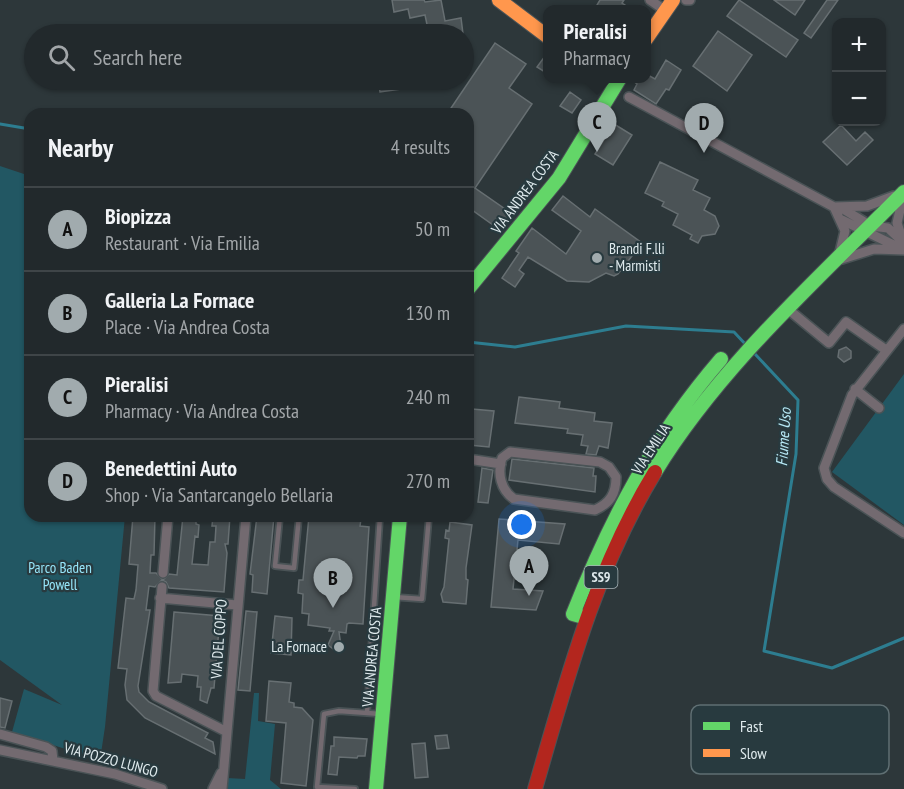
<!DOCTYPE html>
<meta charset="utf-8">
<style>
body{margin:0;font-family:"PT Sans Narrow",sans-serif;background:#2a3134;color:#f1f3f6}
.controls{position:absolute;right:18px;top:18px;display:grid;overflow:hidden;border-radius:12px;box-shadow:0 2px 4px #0004}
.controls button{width:54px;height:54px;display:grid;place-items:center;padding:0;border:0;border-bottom:2px solid #3f4548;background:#22292c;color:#f1f3f6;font:30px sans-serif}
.you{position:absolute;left:522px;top:525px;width:21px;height:21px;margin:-15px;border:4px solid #fff;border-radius:50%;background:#1a73e8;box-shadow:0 0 0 9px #1a73e833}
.badge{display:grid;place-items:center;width:39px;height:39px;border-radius:50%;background:#a1abae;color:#111;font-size:20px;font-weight:700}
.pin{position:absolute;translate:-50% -50px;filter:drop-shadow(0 2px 3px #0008)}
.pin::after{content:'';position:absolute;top:32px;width:21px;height:18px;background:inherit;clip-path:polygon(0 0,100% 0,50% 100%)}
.popup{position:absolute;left:543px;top:5px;width:108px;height:78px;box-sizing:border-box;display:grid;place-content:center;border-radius:12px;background:#22292c;filter:drop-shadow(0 2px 4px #0005);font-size:20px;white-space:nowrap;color:#a2a6a9}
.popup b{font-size:22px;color:#f1f3f6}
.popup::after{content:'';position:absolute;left:50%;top:100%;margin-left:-12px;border:12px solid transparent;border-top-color:#22292c}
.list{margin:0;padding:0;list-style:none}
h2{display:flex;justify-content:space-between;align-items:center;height:78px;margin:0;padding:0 24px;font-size:26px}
h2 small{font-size:20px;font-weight:400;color:#a2a6a9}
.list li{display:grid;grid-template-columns:39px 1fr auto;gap:18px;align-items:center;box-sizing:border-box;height:84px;padding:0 24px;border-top:2px solid #3f4548}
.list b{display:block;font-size:22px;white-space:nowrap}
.list p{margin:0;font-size:20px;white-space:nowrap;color:#a2a6a9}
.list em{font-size:20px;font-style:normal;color:#a2a6a9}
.icon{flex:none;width:33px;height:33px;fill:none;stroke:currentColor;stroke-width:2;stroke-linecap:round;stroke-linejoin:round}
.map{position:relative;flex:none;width:904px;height:789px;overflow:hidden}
.search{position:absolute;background:#22292c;box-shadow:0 2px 4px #0004;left:24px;top:24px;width:450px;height:66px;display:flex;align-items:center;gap:15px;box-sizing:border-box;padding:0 21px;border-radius:33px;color:#a2a6a9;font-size:22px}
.panel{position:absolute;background:#22292c;box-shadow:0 2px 4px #0004;left:24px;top:108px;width:450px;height:414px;border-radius:18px}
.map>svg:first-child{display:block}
</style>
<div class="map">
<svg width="904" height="789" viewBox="0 0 904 789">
<rect width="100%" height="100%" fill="#2d373a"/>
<path fill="#225763" d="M0,166L30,176V516H125L105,727L100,760L12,732L24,689L62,705L0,660Z
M904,374V525L832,472Z
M254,693H259L258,721L275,724L270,780L281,789H226L227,778L245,779Z"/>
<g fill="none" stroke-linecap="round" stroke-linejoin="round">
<path stroke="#2d7d90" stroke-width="3" d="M0,124L30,129
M468,342L515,347L626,326L734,332L748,347
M755,354L798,400L796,454L764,651L832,668L904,638"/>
</g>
<path fill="#4b5356" stroke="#676f72" stroke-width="1.5" d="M392,0H424L425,2L441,0L445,21L461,18L463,34H429L425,15L410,18L408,9L394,12Z
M600,0H624L622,3L631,9H603L597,5Z
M739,0L798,40L786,57L727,16Z
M774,0H805L795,15Z
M827,0H838L811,38L804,33Z
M718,31L752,55L727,91L693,66Z
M495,43L526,64L509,88L532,104L475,188L511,213L500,230L468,207V114H447Z
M548,52V74L537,67Z
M666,60L681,70L669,90L666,89L656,104L634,90L637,84L629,78H646V74L655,79Z
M378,80H407L408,88L380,92Z
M570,92L581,100L572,113L560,106Z
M614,124L632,135L613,165L595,154Z
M841,125L856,141L865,132L873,140L847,165L823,142Z
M660,162L698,180L693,190L710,198L704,210L715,216L719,226L715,234L702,236L698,243L690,239L692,235L673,225L678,214L662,206L664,202L645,193Z
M563,196L590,217L595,209L642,243L618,274L614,276L606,273L589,282L567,281L528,257L519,270L524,274L515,287L502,278L519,253L516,251L532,228L566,254L581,231L552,210Z
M846,347L851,351V358L844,362L838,357L839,350Z
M519,397L560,402L559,408L595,413L594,421L612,423L608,448L599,446L596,455L586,454L588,446L581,445L583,435L567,433L568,429L515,423Z
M472,409L494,411L489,447L469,445Z
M512,459L594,468L593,476H596L595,492L509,480Z
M482,468L493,470L488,503L478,502Z
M133,516H155L154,555H151L150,573H156L163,580L169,574L177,575L183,516H196V524L199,525L198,537L195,536L192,564L208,565L210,542H215L216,526H212L213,516H230L228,544H225L227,553L224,592L169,588L166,582L162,580L155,587L149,586L146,610H150L138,686L139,692L149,702L208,733L205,738L213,742L215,754L145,718L127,700L125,685L127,669L118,668L126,598L134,599L136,590L138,565L129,564Z
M257,516H274L267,594L252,592L253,575L250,574Z
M309,516L361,519L360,526L369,527L363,624L349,623L347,624L346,633L339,632L341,646L336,651L328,645L334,631H329L330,628L308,625L309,614L302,613L303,594L298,593L299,580H303Z
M499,519L565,524L559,544L518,540L513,589L543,591L536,610L491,607Z
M450,522L472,525L466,568V579L468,580L466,604L443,602L441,594L444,587L449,539L445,538L446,530L449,531Z
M246,611L257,612L250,691L238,690Z
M174,612L220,616L214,688H211L207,703L200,700L201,687H197L198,676L182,674L181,682L168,683Z
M275,616L292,618L291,655L271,653Z
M269,681L291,683L289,702L294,703V707L302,708L313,720L306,786L281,783L286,723L266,721Z
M0,698L12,701L5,728L0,727Z
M447,735L449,748L437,749L435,736Z
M334,737L367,739L365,756H358L357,758L339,757L337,775L328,774L331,746H334Z
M425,743L428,777L415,778L412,744Z"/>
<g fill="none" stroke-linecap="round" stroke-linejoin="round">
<defs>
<path id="lane" d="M280,516L275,566L294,568L299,516
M394,597L422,599L429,516
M367,713L380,516
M355,789L317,787L324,714L339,711L381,714"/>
<path id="street" d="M650,0L666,11
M686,0H690
M629,97L834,207L867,206L894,196
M834,207L845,231L840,252
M843,209L871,226L888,228L903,242
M842,220L900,248
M902,238L897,223L903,197
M842,259L874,249L904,250
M789,310L829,343L846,322L886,350
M904,329L852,395L824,468L827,479L834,487L904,533
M855,389L879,408
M510,452L600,462L609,467L616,477C616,494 610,503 595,510L514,499C501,490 497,474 502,458Z
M468,459L501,464
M163,573L168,516
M162,587L153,691L156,696L227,732
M160,598L237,605
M0,734L46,747L52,751L53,761
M0,750L115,774L162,789
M213,789L221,773
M222,789L246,516"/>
<path id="fast" d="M468,289L559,178L620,78
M655,472C720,366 817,280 904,192
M587,618L573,614C611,518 653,438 721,359
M376,789L400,516"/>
<path id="slow" d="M499,0L548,37
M646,39L673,0"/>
<path id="jam" d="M535,789C567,679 595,570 655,472"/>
</defs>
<use href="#lane" stroke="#4a5356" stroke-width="8"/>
<use href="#street" stroke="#4a5356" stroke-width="12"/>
<use href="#fast" stroke="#4a5356" stroke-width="16"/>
<use href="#slow" stroke="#4a5356" stroke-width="16"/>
<use href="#jam" stroke="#4a5356" stroke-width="16"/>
<use href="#lane" stroke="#736a70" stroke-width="4.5"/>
<use href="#street" stroke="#736a70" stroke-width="9"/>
<use href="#fast" stroke="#63d668" stroke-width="14"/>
<use href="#slow" stroke="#ff974d" stroke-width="14"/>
<use href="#jam" stroke="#b3261e" stroke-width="14"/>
</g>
<g fill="#a1abae" stroke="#283a3f" stroke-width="2">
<circle cx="597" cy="258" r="6"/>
<circle cx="339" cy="647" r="6"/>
</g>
<g text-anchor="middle" stroke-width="4.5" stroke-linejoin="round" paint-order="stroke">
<rect fill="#283a3f" stroke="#a8b5b9" stroke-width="1.5" x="584.5" y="566" width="33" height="22" rx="4.5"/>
<g font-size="14" font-weight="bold" fill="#dfeaed">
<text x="601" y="582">SS9</text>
</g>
<g font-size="15" fill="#dfeaed" stroke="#283a3f">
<text transform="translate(525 192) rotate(-53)" y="5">VIA ANDREA COSTA</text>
<text transform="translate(651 449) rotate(-57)" y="5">VIA EMILIA</text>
<text transform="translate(219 639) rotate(-86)" y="5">VIA DEL COPPO</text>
<text transform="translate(372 657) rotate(-85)" y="5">VIA ANDREA COSTA</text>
<text transform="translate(111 760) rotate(15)" y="5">VIA POZZO LUNGO</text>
</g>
<g font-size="15" fill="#dfeaed" stroke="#283a3f" text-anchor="start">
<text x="609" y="254">Brandi F.lli<tspan x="609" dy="17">- Marmisti</tspan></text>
<text x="327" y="652" text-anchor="end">La Fornace</text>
</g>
<g font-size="15" fill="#95e4f8" stroke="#283a3f">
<text x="60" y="573">Parco Baden<tspan x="60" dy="17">Powell</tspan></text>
</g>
<g font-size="16" font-style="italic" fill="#b7e9f6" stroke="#283a3f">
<text transform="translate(783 437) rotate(-86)" y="6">Fiume Uso</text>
</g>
</g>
<rect x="691" y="705" width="198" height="69" rx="9" fill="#283a3f" stroke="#5f6f73" stroke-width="1.5"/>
<rect x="703" y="722" width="27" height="8" fill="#63d668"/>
<rect x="703" y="749" width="27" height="8" fill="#ff974d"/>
<g font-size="16" fill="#dfeaed">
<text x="740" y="732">Fast</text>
<text x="740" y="759">Slow</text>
</g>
</svg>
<div class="controls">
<button>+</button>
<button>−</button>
</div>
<div class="you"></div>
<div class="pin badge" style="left:529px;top:596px">A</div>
<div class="pin badge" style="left:333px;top:608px">B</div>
<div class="pin badge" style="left:597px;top:152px">C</div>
<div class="popup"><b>Pieralisi</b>Pharmacy</div>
<div class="pin badge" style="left:704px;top:153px">D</div>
<div class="search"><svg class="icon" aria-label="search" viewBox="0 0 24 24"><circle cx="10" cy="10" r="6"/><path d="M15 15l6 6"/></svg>Search here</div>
<section class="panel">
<h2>Nearby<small>4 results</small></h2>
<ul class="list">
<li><span class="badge">A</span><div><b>Biopizza</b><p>Restaurant · Via Emilia</p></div><em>50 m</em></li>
<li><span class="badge">B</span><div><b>Galleria La Fornace</b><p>Place · Via Andrea Costa</p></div><em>130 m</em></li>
<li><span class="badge">C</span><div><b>Pieralisi</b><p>Pharmacy · Via Andrea Costa</p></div><em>240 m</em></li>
<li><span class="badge">D</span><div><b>Benedettini Auto</b><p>Shop · Via Santarcangelo Bellaria</p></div><em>270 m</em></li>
</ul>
</section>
</div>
